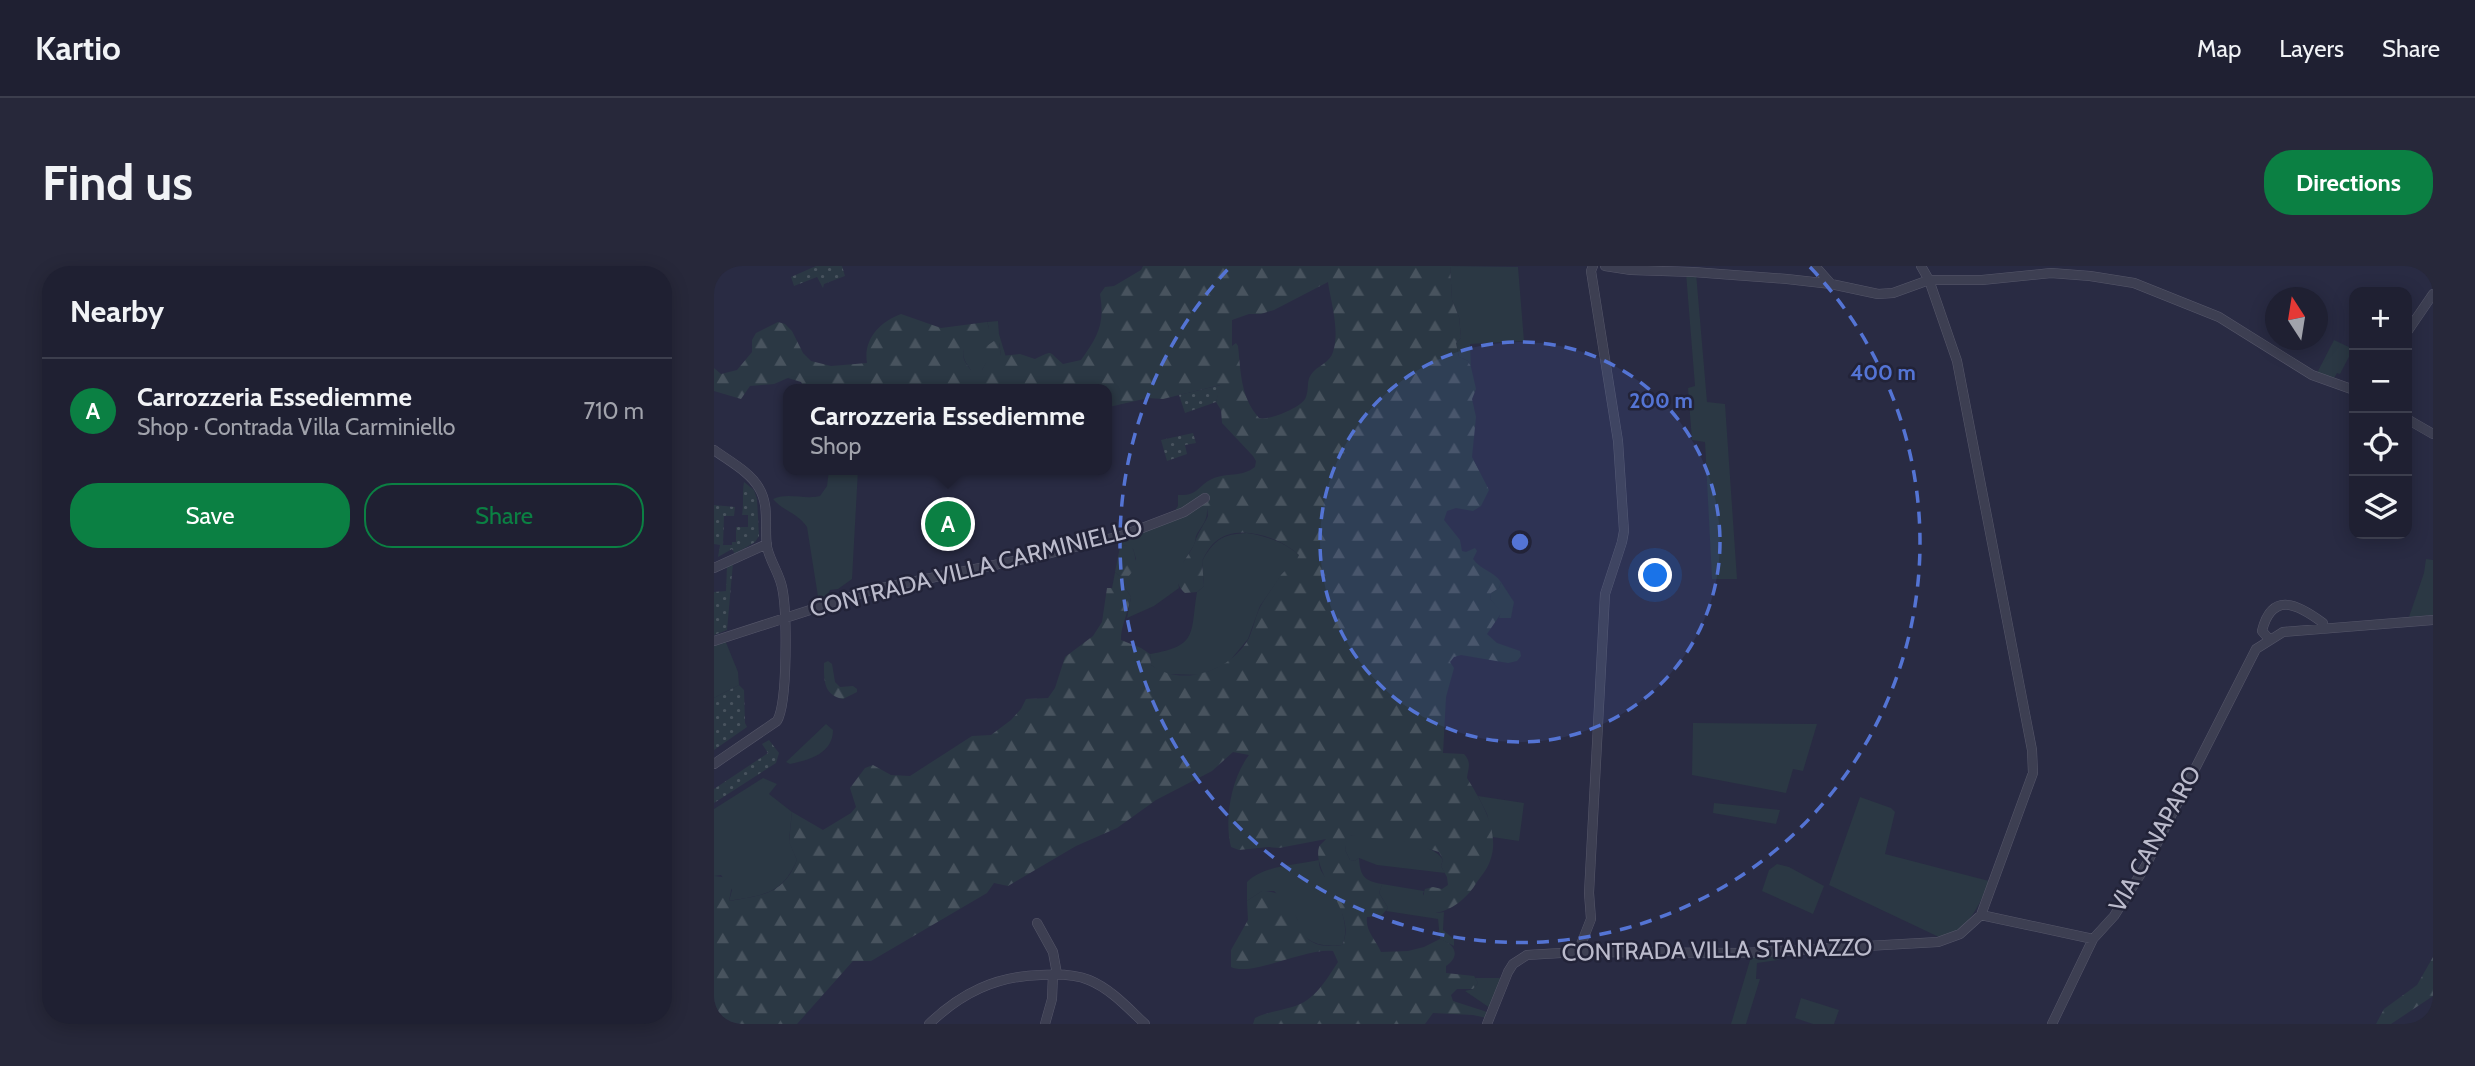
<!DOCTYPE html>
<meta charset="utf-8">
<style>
body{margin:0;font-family:Cabin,sans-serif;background:#27283a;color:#f1f3f6}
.controls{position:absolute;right:21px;top:21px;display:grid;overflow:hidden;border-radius:14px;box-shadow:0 4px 18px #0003}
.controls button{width:63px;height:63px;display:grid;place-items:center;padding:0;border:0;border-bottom:2px solid #3c3e4d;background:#1f2032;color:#f1f3f6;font:35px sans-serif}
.compass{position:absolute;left:1551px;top:21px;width:63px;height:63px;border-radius:50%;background:#1f2032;box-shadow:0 4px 18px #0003;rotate:348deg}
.you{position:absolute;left:942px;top:310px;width:24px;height:24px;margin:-18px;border:5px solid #fff;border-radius:50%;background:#1a73e8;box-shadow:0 0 0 10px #1a73e833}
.badge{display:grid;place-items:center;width:46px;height:46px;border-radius:50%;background:#0b8043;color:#fff;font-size:23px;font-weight:700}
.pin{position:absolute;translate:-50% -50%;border:4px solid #fff;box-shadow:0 2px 7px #0006}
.popup{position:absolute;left:69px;top:118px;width:329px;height:91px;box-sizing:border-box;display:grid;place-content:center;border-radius:14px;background:#1f2032;filter:drop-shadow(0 2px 5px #0005);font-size:23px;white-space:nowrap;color:#a1a3ac}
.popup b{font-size:26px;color:#f1f3f6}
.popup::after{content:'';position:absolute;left:50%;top:100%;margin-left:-14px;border:14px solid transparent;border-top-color:#1f2032}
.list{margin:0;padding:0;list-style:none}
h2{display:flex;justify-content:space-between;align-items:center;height:91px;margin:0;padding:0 28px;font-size:30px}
h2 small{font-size:23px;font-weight:400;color:#a1a3ac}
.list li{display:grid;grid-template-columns:46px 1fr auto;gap:21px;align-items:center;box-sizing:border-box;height:105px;padding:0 28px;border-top:2px solid #3c3e4d}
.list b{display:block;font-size:26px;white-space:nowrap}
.list p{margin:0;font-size:23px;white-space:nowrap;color:#a1a3ac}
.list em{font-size:23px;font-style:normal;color:#a1a3ac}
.actions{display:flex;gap:14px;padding:21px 28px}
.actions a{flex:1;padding:16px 0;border:2px solid #0b8043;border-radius:28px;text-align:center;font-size:24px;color:#0b8043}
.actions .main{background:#0b8043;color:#fff}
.icon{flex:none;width:38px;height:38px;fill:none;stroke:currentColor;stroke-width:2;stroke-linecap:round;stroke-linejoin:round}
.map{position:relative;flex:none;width:1719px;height:758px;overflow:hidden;border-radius:28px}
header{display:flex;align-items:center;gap:42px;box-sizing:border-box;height:98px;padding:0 35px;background:#1f2032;border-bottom:2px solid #3c3e4d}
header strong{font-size:33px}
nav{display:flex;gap:38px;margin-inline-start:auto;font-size:24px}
.intro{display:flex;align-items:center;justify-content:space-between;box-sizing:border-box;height:168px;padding:0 42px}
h1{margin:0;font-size:49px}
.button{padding:18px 32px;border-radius:28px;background:#0b8043;color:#fff;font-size:24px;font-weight:700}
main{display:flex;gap:42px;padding:0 42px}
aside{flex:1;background:#1f2032;border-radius:28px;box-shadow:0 4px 18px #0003}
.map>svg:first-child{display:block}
</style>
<header>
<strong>Kartio</strong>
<nav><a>Map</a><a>Layers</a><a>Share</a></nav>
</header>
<div class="intro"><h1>Find us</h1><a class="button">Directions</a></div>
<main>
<aside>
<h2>Nearby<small></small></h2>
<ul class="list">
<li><span class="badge">A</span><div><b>Carrozzeria Essediemme</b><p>Shop · Contrada Villa Carminiello</p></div><em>710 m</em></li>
</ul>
<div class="actions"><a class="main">Save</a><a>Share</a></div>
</aside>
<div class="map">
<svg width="1719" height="758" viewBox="0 0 1719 758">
<defs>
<pattern id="forest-firs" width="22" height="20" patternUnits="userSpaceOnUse" patternTransform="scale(1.75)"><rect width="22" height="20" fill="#2b3844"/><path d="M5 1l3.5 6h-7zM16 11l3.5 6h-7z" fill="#48535e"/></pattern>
<pattern id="garden-dots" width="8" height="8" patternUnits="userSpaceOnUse" patternTransform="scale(1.75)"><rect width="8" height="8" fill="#2b3844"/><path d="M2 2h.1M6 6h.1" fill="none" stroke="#48535e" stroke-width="1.8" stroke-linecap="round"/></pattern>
</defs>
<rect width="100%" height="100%" fill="#292b43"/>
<path fill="#2b3844" d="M736,0L804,1L810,75L756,78L757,101L754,95L745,91L742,77L747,72L745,51L738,34Z
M972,7H982L993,136L1011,138L1023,313H998L991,176L978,174L974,122L981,120Z
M284,55L285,68L292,91L287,90L285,77L268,104H257C252,97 247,91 250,82L275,62L273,56Z
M1620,74L1639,83L1626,108L1623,107L1619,114L1603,107Z
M115,204H144L138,313L124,323L116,324L110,336L105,337L93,261C84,247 69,245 59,233C75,226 90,234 106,230L113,220Z
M482,241H493C494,254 489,258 483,268C481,271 482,275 480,279C472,293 462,304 465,322L440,340L413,352L417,331L411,322H398L401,306L407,311L422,293L419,283L412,279L406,281L408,272Z
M533,267C552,270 571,276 585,289L582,297L569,307L546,340L534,373L514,397L487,409L449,408L437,399L436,388C485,380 476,367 483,326L490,320L488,295C500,274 508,268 533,267Z
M1712,293L1719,294V349L1695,351L1710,307Z
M787,316L800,336L797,352H785L787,346L776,333L777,327L785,322Z
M11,374L24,406L25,419L0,432V378Z
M979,457L1103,458L1089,505L1079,503L1072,527L978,509Z
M112,458L119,464C119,487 96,494 76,498L72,496Z
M49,512L63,518L55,528L78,546L75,575L83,594C68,629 49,629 15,635L18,624L7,609L0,610V543Z
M764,530L810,537L805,575L778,571L773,548Z
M1146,531L1177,542L1181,546L1171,588L1275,615C1265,641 1255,663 1227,672L1115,619Z
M1000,537L1066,544L1062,558L999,547Z
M633,569C656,570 719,574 729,594L727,600L731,607L663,599L645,592L641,595L636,594L631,584Z
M605,594C604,604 612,611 617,619C625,635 637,663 628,679C611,681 593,679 585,662C583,658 584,654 582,651C579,642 567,633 560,625H548L533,635V616C549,599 584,599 605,594Z
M1063,598L1075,601L1110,620L1099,648L1048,625L1055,604Z
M668,618L710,625L709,628L722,647L730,646L729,664L740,673V680L726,673L724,653L672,645L674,642L665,627Z
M1037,691H1067L1064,694L1043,697L1042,713H1046L1032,758H1017Z
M761,712H787L776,742L751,725L759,723L764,717Z
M1087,732L1125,744L1120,758H1099L1081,752Z"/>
<path fill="url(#forest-firs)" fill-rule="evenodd" d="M429,0H736L738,34L745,51L747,72L742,77L745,91L754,95L757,101L762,123L758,133L762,151L758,191L775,224L767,240L759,245L742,242L733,245L730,254L746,274L748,285L752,286L761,282L763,285L759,293C767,304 779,305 787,316L785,322L777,327L776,333L788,346L773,368L783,377L806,385L807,390L803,395L794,397L747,389L740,391L736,396L740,402L732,431L729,487L750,488C758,497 754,502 753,512C767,535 787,566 776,595C773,604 766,611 761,619C753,632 737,645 721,647C714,640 707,633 711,623L719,621L728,623L734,619L733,611L727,600L729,594L725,586L692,576L634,569L631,584L636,594L641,595L645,592C646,610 650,615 668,618L665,627L674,642L667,650L653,651C651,665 662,674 667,686L694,685L710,681L726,673C741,678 747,690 732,700V707L760,710L764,717L759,723H743L737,729L739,735L770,745L774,747L773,752L759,749L719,747L711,758H539L541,752C553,746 565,745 578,741C601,735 612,714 624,696L619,685C591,682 538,711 517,701V684L534,654L533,635L548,625C602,626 564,688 628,679C645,649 597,608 605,581C606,578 610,576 612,573L565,582L554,581L525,584L517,581C510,553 517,513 535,489L519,486L498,505L442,534L403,562L362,580L294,620L280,617L273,627L157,695H139L83,758H0V610L15,612L18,619L15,635C49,629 69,629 83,594L75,576L78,546L109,564L137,547L142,541L136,522L151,502L159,499L177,509L196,510L258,470L277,469L297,454L307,443L312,433L334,432L341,422L351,391L379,370L388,356L393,322H411L417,331C415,343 406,363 407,374L427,382L436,388L437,399C468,422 517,405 535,372C540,360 542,347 549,336C555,327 561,318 567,309C573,302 581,299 585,289C566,271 523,256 501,276C495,281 491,289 488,295L490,320L483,326L471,327C451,309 476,292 481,276C484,266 490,259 494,250L493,241H482L460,246L464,240V229C485,230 483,220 498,213C513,206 527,212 541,201L542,195L539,190L508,157L507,144L502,136L506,119L449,133L434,132L395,141H393V123H91L87,116L74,112L60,118L36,120L27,133L0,125V102L7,108L23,104L38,86V74L42,67L64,56L71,58L78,65L89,87L97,95L117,100L153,97C149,73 166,56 187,48L227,62L273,56L275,62L270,71L250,83C247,91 252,98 257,104H268L273,95L269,91L267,84L280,75L285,77L287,90L306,88L321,93C341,84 333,85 349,98L367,94C384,70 391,58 386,28L391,21L400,20L427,4ZM614,16C617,37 626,65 619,86C616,96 606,99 600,105C591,114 596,121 592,131C589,141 555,155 545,152C526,130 527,106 524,80L522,77L518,80V54L535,48H547L560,44Z
M412,279L418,281C423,292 423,302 414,311H407L401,306L406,281Z
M114,395L118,398L121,416L126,421L139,420L143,423V426L129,433C109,429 110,414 110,397Z
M1719,691V730L1677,758H1662L1670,743L1703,719Z"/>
<path fill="url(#garden-dots)" d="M102,0H128L131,10L110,18L109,22L103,11L80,20L77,11Z
M507,119L502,136L471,147L465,129Z
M479,167L482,177L471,179L473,188L453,195L447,174Z
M30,216L40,224L43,233L45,270L41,276L21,288L18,283L4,291L6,279L0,278V239L21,241L20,250H10L9,279H18V276H22V261H34V249H28C30,237 28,228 30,216Z
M19,297L13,364L0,369V326L12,325L13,300Z
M25,419L30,424L31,457L33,461L0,484V432Z
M55,474L65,487L62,497L0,537V523L54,487L48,478Z"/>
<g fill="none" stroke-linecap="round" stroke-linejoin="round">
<defs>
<path id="minor" d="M891,0L917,4L979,6L1073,13L1117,18L1164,28L1179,27L1215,14H1268L1337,7L1376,10L1420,17L1505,51L1598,109L1640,124
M1101,0L1117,18
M1693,66L1719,28
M1693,153L1719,168
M0,184C15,195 36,206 45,222C56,240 50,262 53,281C56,295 65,307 68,321C73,344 74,437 63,455L0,498
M0,302L53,278
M1555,373L1548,365C1558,324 1585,339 1609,357V363
M0,375L158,324L329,289L410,269L470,246L491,232
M1267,649L1379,673L1400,650L1431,601L1542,383L1569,366L1719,354
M323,657L339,686L343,708
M864,686L877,653L875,627L891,328L908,276L910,265L904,175L880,24L877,5L879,0
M215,758C247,727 282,710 327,709C343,708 360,708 375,714C397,723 414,742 431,758
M331,758L338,733L339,708
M773,758L794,706L799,698L813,689L864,686L1029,687L1224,676L1246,668L1267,649L1319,507L1318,484L1243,95L1215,14L1207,0
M1338,758L1379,673"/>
</defs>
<use href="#minor" stroke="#56576a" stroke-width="10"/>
<use href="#minor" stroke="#3d3f52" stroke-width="9"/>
</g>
<circle cx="806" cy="276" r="200" fill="#5474d4" fill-opacity=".12"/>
<g fill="none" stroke="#5474d4" stroke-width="3.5" stroke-dasharray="12 9">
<circle cx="806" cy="276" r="200"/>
<path d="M1096 1A400 400 0 1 1 516 1"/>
</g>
<g text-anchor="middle" stroke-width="5" stroke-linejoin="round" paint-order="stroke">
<g font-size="24" fill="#bbc" stroke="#222338">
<text transform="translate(262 302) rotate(-14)" y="8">CONTRADA VILLA CARMINIELLO</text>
<text transform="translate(1441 573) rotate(-61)" y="8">VIA CANAPARO</text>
<text transform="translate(1003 684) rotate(-1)" y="8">CONTRADA VILLA STANAZZO</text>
</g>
</g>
<circle cx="806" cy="276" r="10" fill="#5474d4" stroke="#222338" stroke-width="3.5"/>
<g font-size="21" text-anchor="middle" font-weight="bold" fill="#5474d4" stroke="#222338" stroke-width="5" stroke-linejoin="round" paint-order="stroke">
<text x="1169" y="114">400 m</text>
<text x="947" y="142">200 m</text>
</g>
</svg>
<div class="controls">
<button>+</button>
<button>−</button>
<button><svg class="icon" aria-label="locate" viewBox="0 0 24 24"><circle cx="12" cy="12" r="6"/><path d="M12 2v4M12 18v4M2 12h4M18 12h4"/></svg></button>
<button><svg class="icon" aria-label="layers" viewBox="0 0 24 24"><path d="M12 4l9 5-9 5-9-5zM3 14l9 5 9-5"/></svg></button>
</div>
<svg class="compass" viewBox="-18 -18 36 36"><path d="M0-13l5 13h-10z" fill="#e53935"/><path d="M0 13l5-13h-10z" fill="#a1a3ac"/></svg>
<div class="you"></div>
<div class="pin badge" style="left:234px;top:258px">A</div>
<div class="popup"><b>Carrozzeria Essediemme</b>Shop</div>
</div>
</main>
